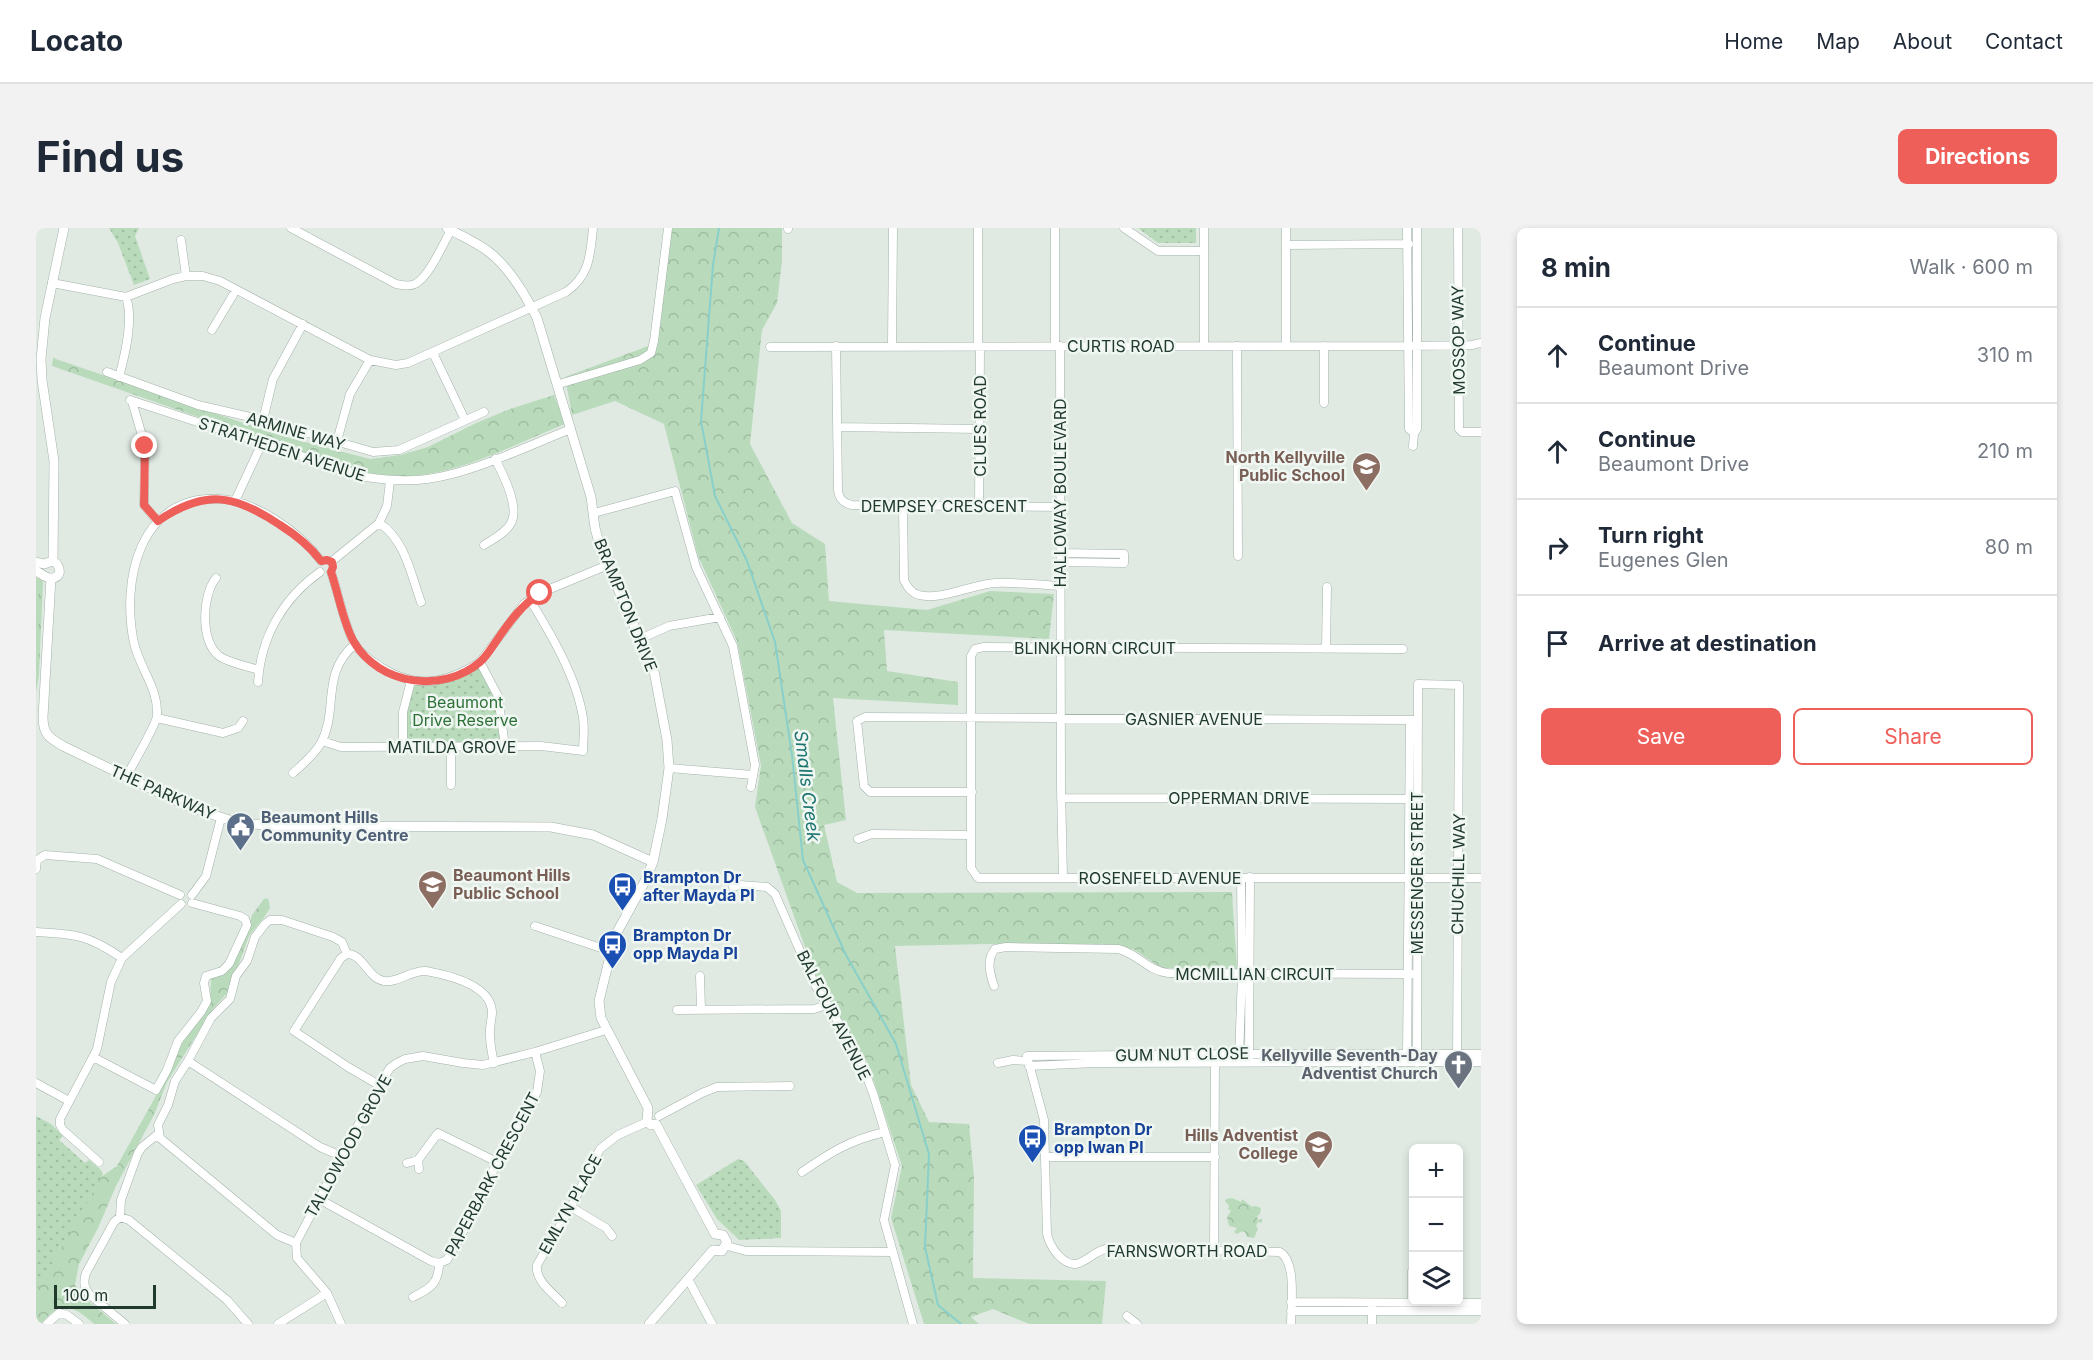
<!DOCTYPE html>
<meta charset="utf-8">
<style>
body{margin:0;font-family:Inter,sans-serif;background:#f2f2f3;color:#1f2937}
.controls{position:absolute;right:18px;bottom:18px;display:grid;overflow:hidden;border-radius:9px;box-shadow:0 3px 9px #0003}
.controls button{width:54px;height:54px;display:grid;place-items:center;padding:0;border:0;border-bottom:2px solid #e0e1e3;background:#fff;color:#1f2937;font:30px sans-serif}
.scale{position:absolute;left:18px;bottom:15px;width:102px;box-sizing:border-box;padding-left:6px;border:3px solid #213a2e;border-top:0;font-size:16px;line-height:21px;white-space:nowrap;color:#213a2e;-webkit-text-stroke:4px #f0f7f2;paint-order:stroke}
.stop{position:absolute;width:18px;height:18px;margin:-14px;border:4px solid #ee5f5a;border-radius:50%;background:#fff}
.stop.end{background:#ee5f5a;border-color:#fff;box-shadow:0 2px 6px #0008}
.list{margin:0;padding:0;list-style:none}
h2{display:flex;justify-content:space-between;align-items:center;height:78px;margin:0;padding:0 24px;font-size:26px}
h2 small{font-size:20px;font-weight:400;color:#747a83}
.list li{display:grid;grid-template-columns:39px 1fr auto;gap:18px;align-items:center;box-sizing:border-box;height:96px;padding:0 24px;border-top:2px solid #e0e1e3}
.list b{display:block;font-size:22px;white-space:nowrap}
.list p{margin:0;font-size:20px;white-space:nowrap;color:#747a83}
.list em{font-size:20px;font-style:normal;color:#747a83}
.actions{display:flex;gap:12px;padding:18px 24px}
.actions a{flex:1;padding:14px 0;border:2px solid #ee5f5a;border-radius:9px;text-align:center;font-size:21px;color:#ee5f5a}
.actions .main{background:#ee5f5a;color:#fff}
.icon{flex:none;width:33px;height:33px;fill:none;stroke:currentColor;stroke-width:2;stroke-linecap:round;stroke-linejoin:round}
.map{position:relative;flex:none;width:1445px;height:1096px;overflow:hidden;border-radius:9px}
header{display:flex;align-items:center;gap:36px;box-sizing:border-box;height:84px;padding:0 30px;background:#fff;border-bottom:2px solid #e0e1e3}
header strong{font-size:28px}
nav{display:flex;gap:33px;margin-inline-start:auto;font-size:21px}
.intro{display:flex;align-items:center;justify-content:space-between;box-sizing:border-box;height:144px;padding:0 36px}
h1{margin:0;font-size:42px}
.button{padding:15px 27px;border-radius:9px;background:#ee5f5a;color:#fff;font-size:21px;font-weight:700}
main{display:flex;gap:36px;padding:0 36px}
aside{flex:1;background:#fff;border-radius:9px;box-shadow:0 3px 9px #0003}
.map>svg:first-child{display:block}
</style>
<header>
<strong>Locato</strong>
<nav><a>Home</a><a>Map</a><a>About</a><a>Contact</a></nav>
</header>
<div class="intro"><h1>Find us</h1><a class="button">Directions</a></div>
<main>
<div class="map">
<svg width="1445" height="1096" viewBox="0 0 1445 1096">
<defs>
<pattern id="grass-tufts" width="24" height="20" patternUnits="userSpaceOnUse" patternTransform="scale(1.5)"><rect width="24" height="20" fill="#b9dbbb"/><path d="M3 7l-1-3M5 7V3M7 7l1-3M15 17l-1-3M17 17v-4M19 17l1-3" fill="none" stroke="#9fbda1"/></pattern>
<pattern id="forest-crowns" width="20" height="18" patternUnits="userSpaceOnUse" patternTransform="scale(1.5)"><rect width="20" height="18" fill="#b9dbbb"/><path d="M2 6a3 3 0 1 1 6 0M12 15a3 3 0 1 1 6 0" fill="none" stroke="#9fbda1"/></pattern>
<pattern id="park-dots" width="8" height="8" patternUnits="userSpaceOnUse" patternTransform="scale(1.5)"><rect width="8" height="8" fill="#b9dbbb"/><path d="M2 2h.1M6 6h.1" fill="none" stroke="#9fbda1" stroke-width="1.8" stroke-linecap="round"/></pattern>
</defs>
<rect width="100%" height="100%" fill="#e0eae3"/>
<path fill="url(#grass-tufts)" d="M0,349L7,353L3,447L0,465Z"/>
<path fill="url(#forest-crowns)" d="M636,0H746V33L741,75L726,102L714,216L756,295L789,316L793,373L891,382L954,363L1018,366L1013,411L848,402L851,443L922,454V477L797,470L810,592L788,597L801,654L821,665L1196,664L1201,741L1126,740L1097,721L952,716L859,718L875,857L893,894L933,896L938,949L937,1050L1070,1053L1066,1096H993L957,1081L935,1089L943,1096H888L855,990L866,938L832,836L780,750L719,579L725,538L701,413L662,328L628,196L579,173L536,187L529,149L615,117Z
M17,130L243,207L334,231L364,227L392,219L440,195L474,181L518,167L529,196C481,215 425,246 373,248C353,249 333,245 314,242L16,138Z
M231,670L233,673L234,680L229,688L213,708L193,763L177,781L131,854L118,887L80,958L62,1000L43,1036L39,1057L50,1071L80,1096H58C37,1077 24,1072 5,1096H0V1064L65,949L81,938L127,855L146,815L174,773L175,750L187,746L192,742L211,703L216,687L228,671Z
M1196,970L1205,974L1206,971L1216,979L1219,978L1225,980L1224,986L1221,988L1222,992L1226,991V995L1222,994L1220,998L1222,1001L1218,1010L1211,1009L1209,1004L1206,1003L1201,1006L1198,1004L1201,1000L1193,998L1191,989L1195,983L1192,981L1193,978L1189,973L1190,971Z"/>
<path fill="url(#park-dots)" d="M73,0H103L99,8L114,51L98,57L82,15Z
M1102,0H1160V15H1122Z
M442,439L445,440L458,465L466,508L464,512L460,515L371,517L369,514L370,483L377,459C386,453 407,457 420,452C428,449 435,443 442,439Z
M0,888L15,896L27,908L23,912L49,935L53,932L65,942L67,946L0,1064Z
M702,931L708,933L739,972L745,983V1010L703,1012L681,991L660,957Z"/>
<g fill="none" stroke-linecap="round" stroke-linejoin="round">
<path stroke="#89cfca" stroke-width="2" d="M683,0L677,37L665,193L679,268L711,333L739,414L756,527L767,632L810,727L860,816L893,926L889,1019L902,1077L925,1096"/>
<defs>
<path id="minor" d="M255,0L360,56C366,57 373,59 379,56C393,49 407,16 415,2
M752,0V1
M942,0V118
M1088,0L1122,23H1168
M1168,0V118
M1250,0V118
M1371,0L1373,201L1378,205L1381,201V0
M1422,0L1423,201L1426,204H1445
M145,12L150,48
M1250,17L1373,16
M16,55L90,69L137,51L150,48H167L184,53L334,132L360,137L372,135L530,64C554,47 554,28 557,0
M176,102L200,62
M800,118L802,262C803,271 807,275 816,277L1024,279
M856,118L857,0
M1019,118V0
M1024,118L1025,559L1027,650H1445
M1201,118L1202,328
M1288,118V175
M734,119L1372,118L1436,117L1445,115
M397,125L429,192
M71,144L162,177L227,192L337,224L363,222L448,184
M83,149C89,127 98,91 90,69
M523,156L604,132L615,125L618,113L632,0
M94,172L330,249C350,252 370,254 391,251C437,245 491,218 535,201
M96,173L109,218L108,277L121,293
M227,192L237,151L267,96
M801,199L944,201
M301,213L314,166L334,132
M1377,218L1378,205
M199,273L226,215
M867,278L868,352C871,359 875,365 883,367C904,373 937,356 960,355C981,354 1004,357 1025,358
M943,278L944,118
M558,285L639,263L660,339L697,418L719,537L715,559
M343,295C369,311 375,347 385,374
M448,317C457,311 470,305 475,295C484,279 467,246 459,231
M295,334L343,295L351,278L354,253
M1025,334L1088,335V326L1025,325
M295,344C302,364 309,399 318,415C324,425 335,433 345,439C380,462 411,455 444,434L488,376L504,365L572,337
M180,350C166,367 164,412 183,428C193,435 211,438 223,442
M604,411L633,398L684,389
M1290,421L1291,359
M444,434L462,468L469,518
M222,454C225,409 247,370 284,344
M121,490L187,505L202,500L207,493
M286,513L305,519L505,518L547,523C547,512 549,501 547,490C541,450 515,406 494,372
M367,519V484L375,453
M415,520V557
M633,540L717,547
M257,545C267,536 278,527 285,515C303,481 284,446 319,416
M90,549C96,538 120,497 121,488C123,461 104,441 98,415C85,353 103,267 183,271C218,272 265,305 285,333
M936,564H834L828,558L821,493L829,489L1381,492
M1025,570L1381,571
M822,611L836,606L935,607
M0,641L1,632L9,627L61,631L144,667
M1027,650H942L935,640V428L939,421L948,419L1367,421
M697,659L704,657L731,659L739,666L779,757L804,797L825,834L837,865L859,937L848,992L877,1096
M156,667L170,648L185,590
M499,698L574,723
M0,704C40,706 52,707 86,730
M664,748L665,782
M958,758C954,746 950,732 959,721L970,719L1082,721C1101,725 1112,743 1132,745L1381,746
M641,782L778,781L791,777
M57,829L120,862L131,842L142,813L165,784L171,773L168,755L170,748L186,743L193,736L211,697L209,691L204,688L156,675
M1371,829L1374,492
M1203,830L1206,746L1205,650
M1213,831L1214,649
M152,833L175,790L194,771L200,748L211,733L219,709L229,696L234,692H246L297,709L306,714L311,726
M962,835L977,832L992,833
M1381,835L1382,456L1423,457L1421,834
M993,838L1060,835L1445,834
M0,855L33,873
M343,857L312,839L258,803L305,730L311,726C328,726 331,750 348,753C362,755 375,742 390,743C412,747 455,757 456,784C456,792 453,799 454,807C454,816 456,826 458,835
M623,888L666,865L681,859L754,858
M1010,929H1179
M382,932L402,905L461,934
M63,934L27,902L24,897V891L61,821L75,754L86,730L145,676
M371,935L382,932L383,941
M766,944C795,924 814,912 849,904
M283,971L395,1033L403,1035L411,1032L442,977L461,934L501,864L504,843L499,824
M535,979L570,1000L576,1008
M84,989L85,972L102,925L106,919L122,906
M260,1015L241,1007L124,910L122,897L132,877L139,853L152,833L284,919L305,928
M691,1018L710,1023L857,1024
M1178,1023L1179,832
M652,1051L676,1096
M377,1069C394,1061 403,1055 403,1035
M1255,1074L1445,1075
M526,1075C516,1064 499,1053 501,1037L535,979L564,921L582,907L611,894
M1376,1079V1043
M1255,1083H1445
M1091,1088L1101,1096
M11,1096L23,1085L31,1087L43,1096
M89,1096L54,1067C48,1060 47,1054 50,1045L78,994L84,989L93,992L191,1072L212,1096
M242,1096L291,1065
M305,1096L291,1065L261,1030L260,1015L343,857L354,840L361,835L369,831L387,828L427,835L447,837L499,824L570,802
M1255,1096C1255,1078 1261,1034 1244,1024L1074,1020C1052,1022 1044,1050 1022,1027C1016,1020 1013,1015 1011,1006L1008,892L991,828L1213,826H1445
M1336,1096V1079"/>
<path id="tertiary" d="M411,0C425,8 440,14 453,24C474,40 489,66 501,90L555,269L559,300L565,322L618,443L631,512L633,540L626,591L617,634L608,655L579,708L563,773L565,790L612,880L611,893L615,897L620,896
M17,333L18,233L6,152L5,131L9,90L28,0
M0,334L8,336L17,333
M0,343C4,345 10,350 14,350C27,351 25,337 17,333
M15,350L7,489C7,506 13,510 27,518L151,578L199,594L238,598L515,599L557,607L617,634
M620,896L679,1006
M677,1022L686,1023L691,1014L687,1007L679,1006
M613,1096L677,1022"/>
</defs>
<use href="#minor" stroke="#a3b2a9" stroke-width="9"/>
<use href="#tertiary" stroke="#a3b2a9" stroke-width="10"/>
<use href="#minor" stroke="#fff" stroke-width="8"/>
<use href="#tertiary" stroke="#fff" stroke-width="9"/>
</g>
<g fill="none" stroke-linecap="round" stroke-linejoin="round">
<path stroke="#ee5f5a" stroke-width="8" d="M109,218L108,277L122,293C169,261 198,266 244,297C260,307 274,318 285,333L291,332L296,334L297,339L295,344C302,364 308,398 318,414C343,457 407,466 444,434C451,428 456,419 461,412C474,393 485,378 504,365"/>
</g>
<defs>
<symbol id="school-pin" viewBox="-11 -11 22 30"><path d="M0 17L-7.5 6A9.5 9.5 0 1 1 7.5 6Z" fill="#8d6e63" stroke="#f0f7f2"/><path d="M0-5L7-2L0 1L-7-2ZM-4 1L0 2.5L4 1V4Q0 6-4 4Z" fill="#fff"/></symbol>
<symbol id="civic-pin" viewBox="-11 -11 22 30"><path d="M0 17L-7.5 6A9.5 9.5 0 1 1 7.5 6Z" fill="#5c6f8a" stroke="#f0f7f2"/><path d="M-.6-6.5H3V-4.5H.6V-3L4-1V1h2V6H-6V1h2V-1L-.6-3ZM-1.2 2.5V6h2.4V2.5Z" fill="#fff"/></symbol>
<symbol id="bus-pin" viewBox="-11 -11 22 30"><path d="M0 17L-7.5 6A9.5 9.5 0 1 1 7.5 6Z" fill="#1a4fb4" stroke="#f0f7f2"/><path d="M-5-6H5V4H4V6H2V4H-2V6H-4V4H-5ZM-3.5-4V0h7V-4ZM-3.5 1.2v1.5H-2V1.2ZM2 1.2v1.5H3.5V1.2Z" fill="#fff"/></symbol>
<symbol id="church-pin" viewBox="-11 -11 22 30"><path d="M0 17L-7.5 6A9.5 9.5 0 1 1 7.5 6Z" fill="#6b7280" stroke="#f0f7f2"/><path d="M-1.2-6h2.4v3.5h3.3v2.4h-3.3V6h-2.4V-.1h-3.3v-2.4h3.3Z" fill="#fff"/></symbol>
</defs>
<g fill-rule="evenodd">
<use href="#school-pin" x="1314" y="222" width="33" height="45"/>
<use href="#civic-pin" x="188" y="582" width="33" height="45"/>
<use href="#school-pin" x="380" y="640" width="33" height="45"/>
<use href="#bus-pin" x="570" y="642" width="33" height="45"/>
<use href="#bus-pin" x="560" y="700" width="33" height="45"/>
<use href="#church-pin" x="1406" y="820" width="33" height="45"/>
<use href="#bus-pin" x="980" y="894" width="33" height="45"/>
<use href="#school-pin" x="1266" y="900" width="33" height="45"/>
</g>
<g text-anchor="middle" stroke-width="5" stroke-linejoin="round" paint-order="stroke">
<g font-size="16" fill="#213a2e" stroke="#f0f7f2">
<text transform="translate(1422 112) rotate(-91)" y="6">MOSSOP WAY</text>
<text x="1085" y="124">CURTIS ROAD</text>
<text transform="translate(944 198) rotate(-90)" y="6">CLUES ROAD</text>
<text transform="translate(260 203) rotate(16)" y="6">ARMINE WAY</text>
<text transform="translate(246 221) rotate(18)" y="6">STRATHEDEN AVENUE</text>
<text transform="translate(1024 265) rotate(-90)" y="6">HALLOWAY BOULEVARD</text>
<text x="908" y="284">DEMPSEY CRESCENT</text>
<text transform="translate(590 377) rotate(68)" y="6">BRAMPTON DRIVE</text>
<text x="1059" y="426">BLINKHORN CIRCUIT</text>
<text x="1158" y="497">GASNIER AVENUE</text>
<text x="416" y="525">MATILDA GROVE</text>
<text transform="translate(127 564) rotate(24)" y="6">THE PARKWAY</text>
<text x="1203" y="576">OPPERMAN DRIVE</text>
<text transform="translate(1381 645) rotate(-90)" y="6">MESSENGER STREET</text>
<text transform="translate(1422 646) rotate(-89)" y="6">CHUCHILL WAY</text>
<text x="1124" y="656">ROSENFELD AVENUE</text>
<text x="1219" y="752">MCMILLIAN CIRCUIT</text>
<text transform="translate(798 787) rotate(63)" y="6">BALFOUR AVENUE</text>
<text transform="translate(1146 826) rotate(-1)" y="6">GUM NUT CLOSE</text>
<text transform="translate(312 918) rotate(-61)" y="6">TALLOWOOD GROVE</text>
<text transform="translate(456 946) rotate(-62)" y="6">PAPERBARK CRESCENT</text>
<text transform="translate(534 976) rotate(-61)" y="6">EMLYN PLACE</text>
<text x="1151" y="1029">FARNSWORTH ROAD</text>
</g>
<g font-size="16" font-weight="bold" fill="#785e54" stroke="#f0f7f2" text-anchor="end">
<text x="1309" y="235">North Kellyville<tspan x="1309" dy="18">Public School</tspan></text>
<text x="417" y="653" text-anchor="start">Beaumont Hills<tspan x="417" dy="18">Public School</tspan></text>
<text x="1262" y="913">Hills Adventist<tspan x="1262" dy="18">College</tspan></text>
</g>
<g font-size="16" fill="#2c7038" stroke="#f0f7f2">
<text x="429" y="480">Beaumont<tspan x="429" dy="18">Drive Reserve</tspan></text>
</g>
<g font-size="16" font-weight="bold" fill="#4e5e75" stroke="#f0f7f2" text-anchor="start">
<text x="225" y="595">Beaumont Hills<tspan x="225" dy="18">Community Centre</tspan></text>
</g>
<g font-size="16" font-weight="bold" fill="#164399" stroke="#f0f7f2" text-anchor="start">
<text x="607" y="655">Brampton Dr<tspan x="607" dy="18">after Mayda Pl</tspan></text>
<text x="597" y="713">Brampton Dr<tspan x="597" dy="18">opp Mayda Pl</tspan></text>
<text x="1018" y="907">Brampton Dr<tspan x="1018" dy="18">opp Iwan Pl</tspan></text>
</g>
<g font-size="16" font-weight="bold" fill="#5b616d" stroke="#f0f7f2" text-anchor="end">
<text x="1402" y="833">Kellyville Seventh-Day<tspan x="1402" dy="18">Adventist Church</tspan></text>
</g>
<g font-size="18" font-style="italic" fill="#1d7470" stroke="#f0f7f2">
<text transform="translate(771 558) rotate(83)" y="6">Smalls Creek</text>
</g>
</g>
</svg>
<div class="controls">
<button>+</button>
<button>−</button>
<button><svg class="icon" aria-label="layers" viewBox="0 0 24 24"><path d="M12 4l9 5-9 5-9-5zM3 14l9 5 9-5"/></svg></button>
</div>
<div class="scale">100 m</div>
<div class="stop" style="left:504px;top:365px"></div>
<div class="stop end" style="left:109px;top:218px"></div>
</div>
<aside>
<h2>8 min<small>Walk · 600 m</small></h2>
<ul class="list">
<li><svg class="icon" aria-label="ahead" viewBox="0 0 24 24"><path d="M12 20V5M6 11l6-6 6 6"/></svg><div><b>Continue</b><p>Beaumont Drive</p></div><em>310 m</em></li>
<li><svg class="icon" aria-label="ahead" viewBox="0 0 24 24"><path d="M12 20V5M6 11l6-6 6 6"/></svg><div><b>Continue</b><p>Beaumont Drive</p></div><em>210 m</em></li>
<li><svg class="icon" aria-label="right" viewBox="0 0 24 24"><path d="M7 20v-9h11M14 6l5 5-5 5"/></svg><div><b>Turn right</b><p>Eugenes Glen</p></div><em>80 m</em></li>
<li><svg class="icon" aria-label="arrive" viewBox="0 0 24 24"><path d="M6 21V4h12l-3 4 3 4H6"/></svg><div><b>Arrive at destination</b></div></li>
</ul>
<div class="actions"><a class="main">Save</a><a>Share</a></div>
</aside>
</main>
